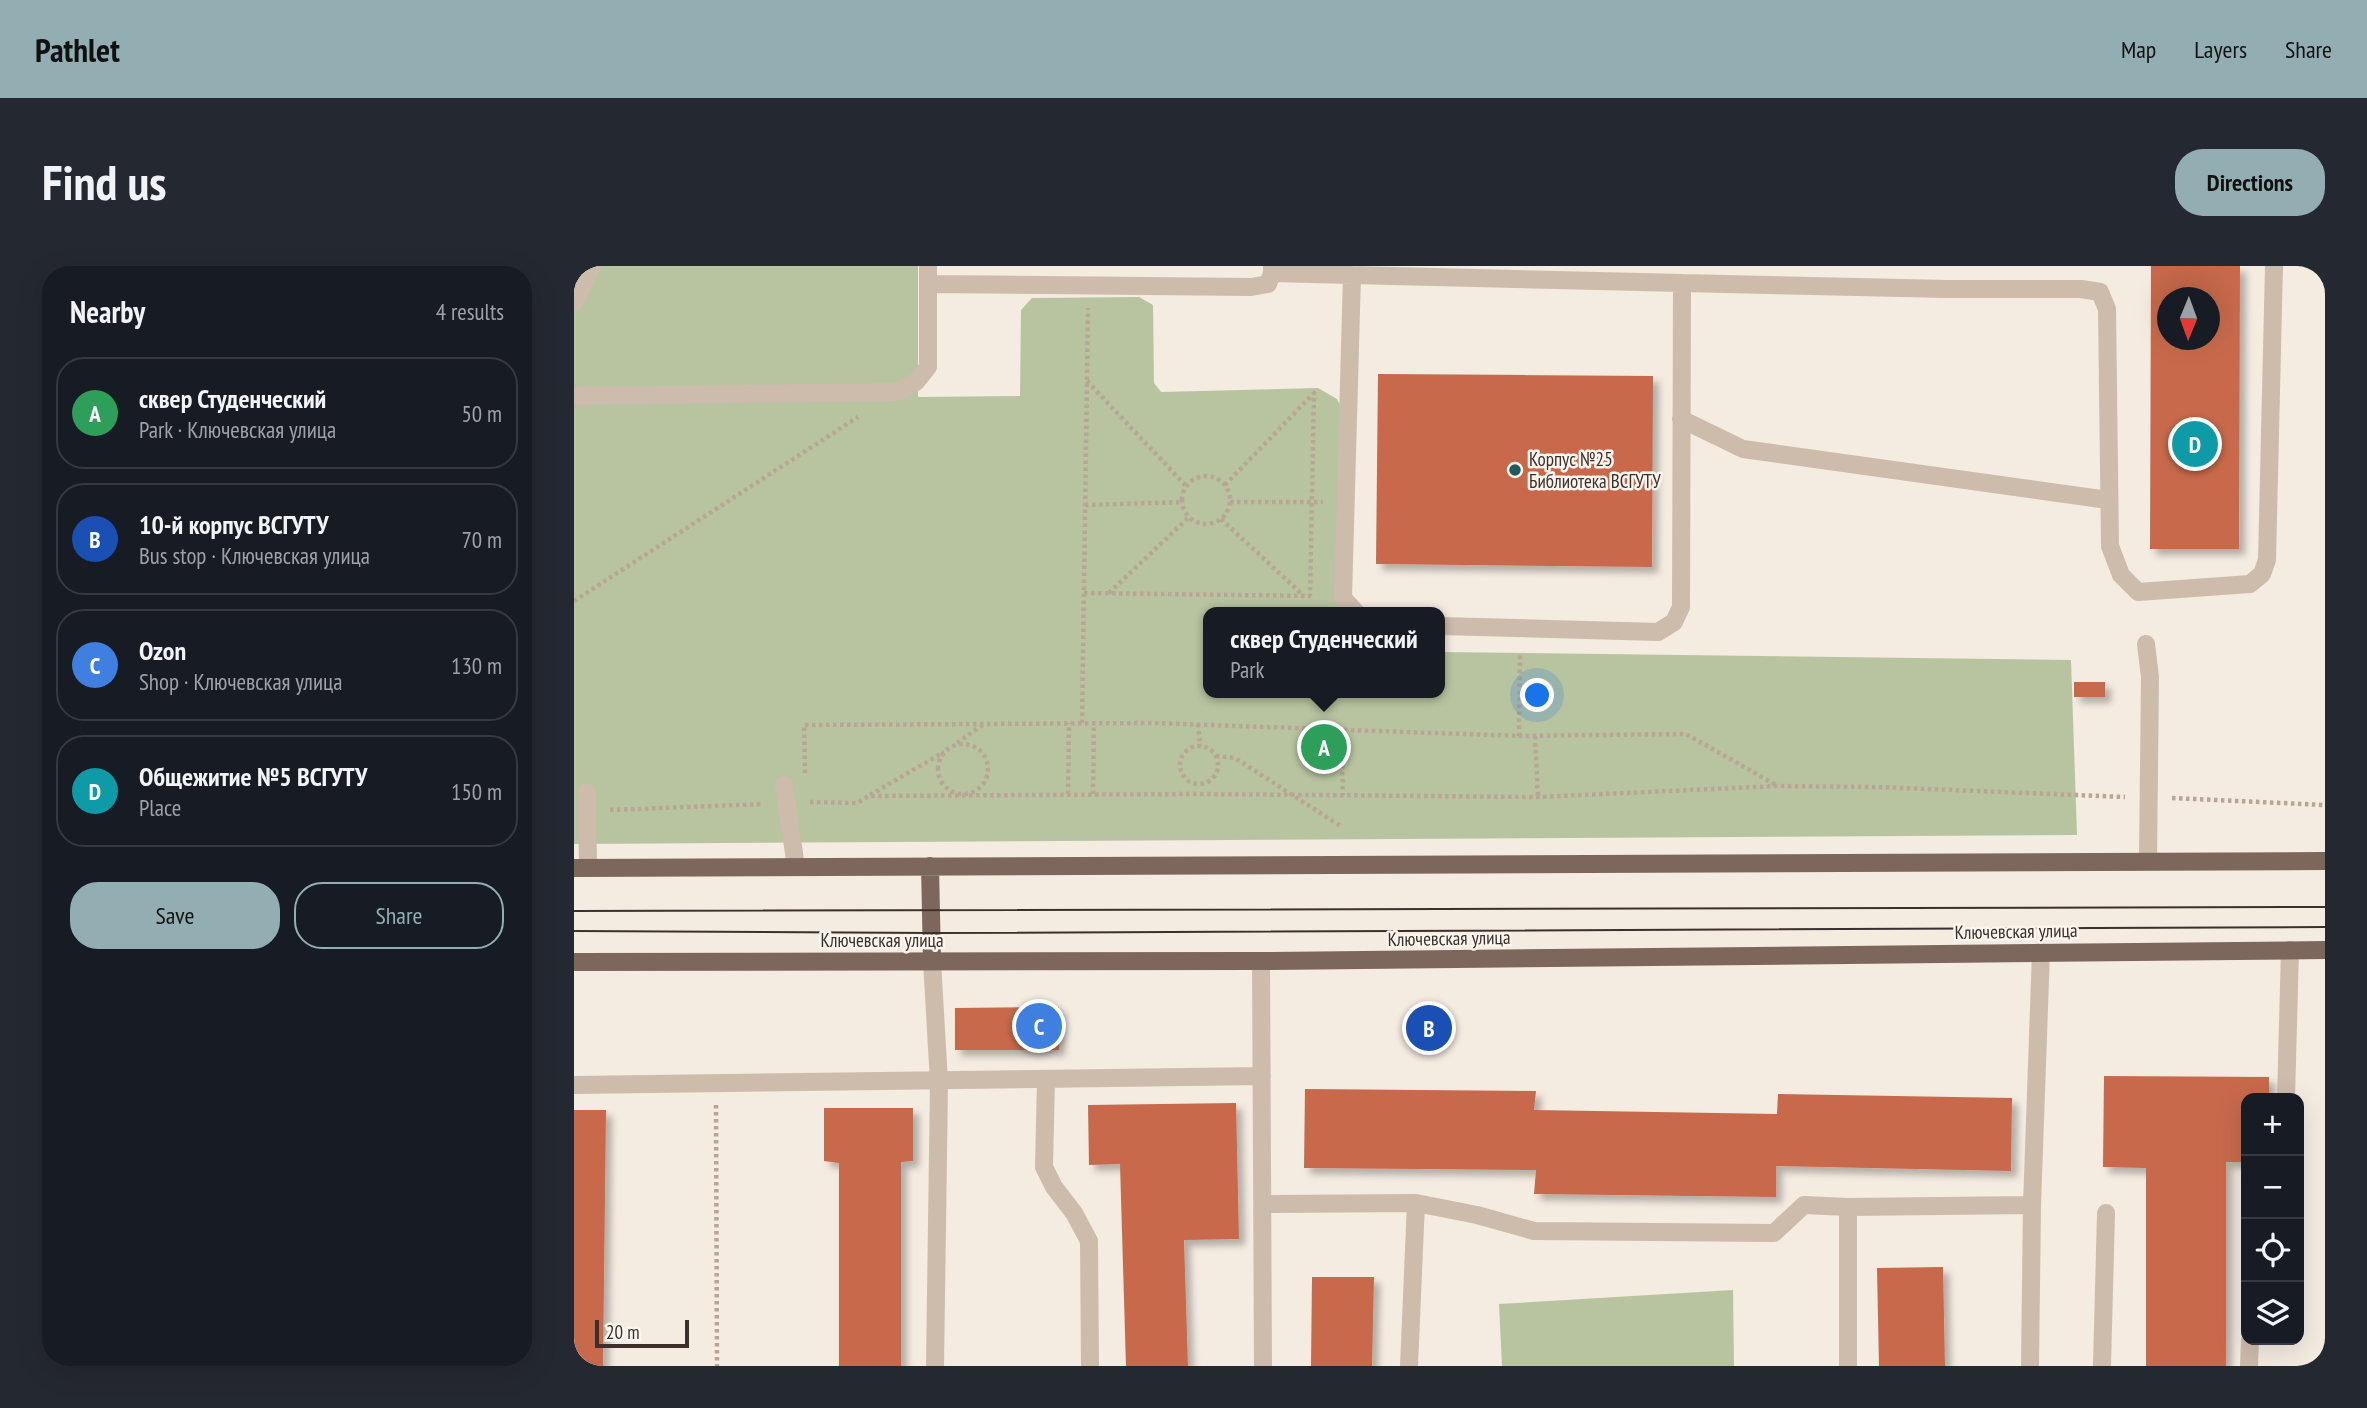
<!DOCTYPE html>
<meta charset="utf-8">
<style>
body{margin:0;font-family:"PT Sans Narrow",sans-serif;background:#242831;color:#f1f3f6}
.controls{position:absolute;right:21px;bottom:21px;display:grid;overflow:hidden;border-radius:14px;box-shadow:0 7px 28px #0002}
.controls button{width:63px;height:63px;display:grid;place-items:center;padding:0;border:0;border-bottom:2px solid #363941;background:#171b24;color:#f1f3f6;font:35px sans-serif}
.compass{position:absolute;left:1583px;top:21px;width:63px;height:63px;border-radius:50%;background:#171b24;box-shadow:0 7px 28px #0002;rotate:181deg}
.scale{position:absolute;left:21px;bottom:18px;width:94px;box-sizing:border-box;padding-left:7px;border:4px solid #3b302b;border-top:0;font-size:19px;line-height:24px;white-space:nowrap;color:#3b302b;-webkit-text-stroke:5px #fbf5ee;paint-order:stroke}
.you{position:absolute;left:964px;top:430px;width:24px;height:24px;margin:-18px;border:5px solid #fff;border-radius:50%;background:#1a73e8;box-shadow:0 0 0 10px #1a73e833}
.badge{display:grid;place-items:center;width:46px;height:46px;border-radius:50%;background:#92aeb2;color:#fff;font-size:23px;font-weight:700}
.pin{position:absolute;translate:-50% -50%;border:4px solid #fff;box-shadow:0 2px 7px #0006}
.popup{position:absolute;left:629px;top:341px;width:242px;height:91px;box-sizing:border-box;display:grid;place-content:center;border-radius:14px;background:#171b24;filter:drop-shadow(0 2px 5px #0005);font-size:23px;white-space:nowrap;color:#9ea1a6}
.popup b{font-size:26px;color:#f1f3f6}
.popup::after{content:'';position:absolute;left:50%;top:100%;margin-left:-14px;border:14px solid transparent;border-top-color:#171b24}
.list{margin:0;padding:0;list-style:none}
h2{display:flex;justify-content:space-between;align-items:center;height:91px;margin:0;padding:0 28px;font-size:30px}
h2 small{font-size:23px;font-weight:400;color:#9ea1a6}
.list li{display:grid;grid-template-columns:46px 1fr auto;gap:21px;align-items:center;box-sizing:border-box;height:112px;margin:0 14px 14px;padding:0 14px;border:2px solid #363941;border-radius:28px}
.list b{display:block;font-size:26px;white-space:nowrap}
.list p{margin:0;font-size:23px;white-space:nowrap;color:#9ea1a6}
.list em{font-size:23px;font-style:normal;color:#9ea1a6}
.actions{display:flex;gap:14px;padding:21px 28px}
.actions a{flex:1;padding:16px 0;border:2px solid #92aeb2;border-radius:28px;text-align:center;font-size:24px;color:#92aeb2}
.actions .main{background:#92aeb2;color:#111}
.icon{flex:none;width:38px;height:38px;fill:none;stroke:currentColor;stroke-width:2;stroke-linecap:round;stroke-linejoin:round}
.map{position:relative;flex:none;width:1751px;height:1100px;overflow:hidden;border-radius:28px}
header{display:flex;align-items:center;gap:42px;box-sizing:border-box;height:98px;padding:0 35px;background:#92aeb2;color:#111}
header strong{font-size:33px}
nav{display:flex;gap:38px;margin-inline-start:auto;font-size:24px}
.intro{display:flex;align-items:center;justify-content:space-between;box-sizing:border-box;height:168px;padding:0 42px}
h1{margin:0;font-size:49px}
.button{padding:18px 32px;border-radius:28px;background:#92aeb2;color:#111;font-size:24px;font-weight:700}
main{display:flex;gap:42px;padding:0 42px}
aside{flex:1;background:#171b24;border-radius:28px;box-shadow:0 7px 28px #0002}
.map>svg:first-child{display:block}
</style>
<header>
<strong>Pathlet</strong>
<nav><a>Map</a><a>Layers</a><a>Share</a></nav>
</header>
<div class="intro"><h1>Find us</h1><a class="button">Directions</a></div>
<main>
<aside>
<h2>Nearby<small>4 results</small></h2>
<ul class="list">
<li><span class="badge" style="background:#2e9e5b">A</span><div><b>сквер Студенческий</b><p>Park · Ключевская улица</p></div><em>50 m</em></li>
<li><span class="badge" style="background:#1a4fb4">B</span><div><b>10-й корпус ВСГУТУ</b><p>Bus stop · Ключевская улица</p></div><em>70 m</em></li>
<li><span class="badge" style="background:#3f7fe0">C</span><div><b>Ozon</b><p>Shop · Ключевская улица</p></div><em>130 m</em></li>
<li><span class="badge" style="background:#0f9aa8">D</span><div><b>Общежитие №5 ВСГУТУ</b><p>Place</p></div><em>150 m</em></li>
</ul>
<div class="actions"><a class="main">Save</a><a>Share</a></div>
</aside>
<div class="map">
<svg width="1751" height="1100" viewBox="0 0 1751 1100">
<defs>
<filter id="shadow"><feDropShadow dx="6" dy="6" stdDeviation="3.5" flood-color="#0004"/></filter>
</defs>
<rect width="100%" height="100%" fill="#f4ebe1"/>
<path fill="#b8c4a0" d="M0,0H344V131L446,130L447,44L458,32L565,31L579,39L580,117L587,126L744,122L763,133L770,147L767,346H634V427H866V386L1497,394L1503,569L0,578Z
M1159,1024L1160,1100H928L925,1038Z"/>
<path fill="#c8694b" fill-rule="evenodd" filter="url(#shadow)" d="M1577,0H1666L1665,283H1576ZM1594,32H1636V74H1594Z
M804,108L1079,110L1078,301L802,298Z
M1500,416H1531V431H1500Z
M485,741V784H381V742Z
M1530,810L1695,811V832H1672V896H1652V1100H1572V902L1529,901Z
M731,823L962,825L960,844L1203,848L1204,828L1438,832L1437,905L1202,900V931L960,928L962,904L730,902Z
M662,837L665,973L610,974L614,1100H552L546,898L515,899L514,839Z
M250,842H339V895L327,896V1100H265V897L250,895Z
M0,844H32L29,1100H0Z
M1369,1001L1371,1100H1305L1303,1002Z
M738,1011H800L798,1100H737Z"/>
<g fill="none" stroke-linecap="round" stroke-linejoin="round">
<path stroke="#b9a596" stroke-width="4.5" stroke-dasharray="3.5 3.5" stroke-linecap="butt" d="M513,115L613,221
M608 234a24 24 0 1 1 48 0a24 24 0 1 1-48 0Z
M651,219L740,127L736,330
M656,236H749
M511,239L609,236
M647,253L730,330
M510,327L737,330
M535,327L615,251
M0,335L284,151
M508,457L514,42
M624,458L626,480
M767,464L769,529
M945,470L946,387
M961,470L964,531
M383,477L410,458
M364 503a25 25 0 1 1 50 0a25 25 0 1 1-50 0Z
M606 499a19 19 0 1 1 38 0a19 19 0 1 1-38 0Z
M642,490L661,492L768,561
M231,507L230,459L580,457L945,470L1112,468L1202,519
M494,528L495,457
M519,528L520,457
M296,529L370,486
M1598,532L1751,539
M236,536L283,537L295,530L625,528L964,531L1203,520L1304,521L1551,531
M36,544L189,538
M142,839L143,1100"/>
<path stroke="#cdbbac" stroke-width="18" d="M354,0V18L677,21L694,18L698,7V0
M698,7L778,9L769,332L782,346
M778,9L1108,17
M0,37L18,0
M0,130L323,126L342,116L354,101V18
M1107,153L1169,183L1534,234
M866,360L1084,366L1100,356L1107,341L1108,17L1373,23H1507L1526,26L1533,43L1536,280L1547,309L1564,326L1676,318L1688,308L1693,294L1700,0
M1572,378L1576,411L1574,594
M210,519L222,601
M13,526L14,602
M358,695L365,816L361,1100
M687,695L689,1100
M472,813L470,901L480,921L500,947L515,975L516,1100
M0,819L688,810
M1712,832L1716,684
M689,938L842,937L903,949L960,965L1200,967L1230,939L1274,941L1458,939
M835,1100L842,937
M1274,1100V941
M1456,1100L1458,939L1467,686
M1528,1100L1532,947
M1675,1100L1676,1074"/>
<path stroke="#7d675c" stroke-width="18" d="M356,600L358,695
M0,602L1751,595
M0,696L687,695L1751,684"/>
<path stroke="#3b302b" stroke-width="2" d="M0,645L1751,641
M0,665L357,667L1751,661"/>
</g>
<circle fill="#1f5a5e" stroke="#fbf5ee" stroke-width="2.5" cx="941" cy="204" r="7"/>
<g text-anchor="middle" stroke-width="5" stroke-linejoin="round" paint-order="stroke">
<g font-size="19" fill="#3b302b" stroke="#fbf5ee" text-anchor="start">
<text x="955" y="200">Корпус №25<tspan x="955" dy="22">Библиотека ВСГУТУ</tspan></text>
</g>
<g font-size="19" fill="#3b302b" stroke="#fbf5ee">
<text transform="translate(1442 665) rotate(-1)" y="7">Ключевская улица</text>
<text transform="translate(875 672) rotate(-1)" y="7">Ключевская улица</text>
<text x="308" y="681">Ключевская улица</text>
</g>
</g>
</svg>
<div class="controls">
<button>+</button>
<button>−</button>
<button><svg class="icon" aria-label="locate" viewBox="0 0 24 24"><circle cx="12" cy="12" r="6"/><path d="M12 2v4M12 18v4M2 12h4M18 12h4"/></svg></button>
<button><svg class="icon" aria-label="layers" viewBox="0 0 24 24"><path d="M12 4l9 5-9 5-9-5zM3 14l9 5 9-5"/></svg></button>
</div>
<svg class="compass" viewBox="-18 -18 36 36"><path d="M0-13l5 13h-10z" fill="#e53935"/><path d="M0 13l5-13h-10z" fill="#9ea1a6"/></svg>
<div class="scale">20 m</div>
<div class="you"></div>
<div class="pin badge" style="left:750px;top:481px;background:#2e9e5b">A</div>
<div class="popup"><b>сквер Студенческий</b>Park</div>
<div class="pin badge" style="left:855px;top:762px;background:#1a4fb4">B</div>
<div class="pin badge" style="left:465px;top:760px;background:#3f7fe0">C</div>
<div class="pin badge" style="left:1621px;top:178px;background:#0f9aa8">D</div>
</div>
</main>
